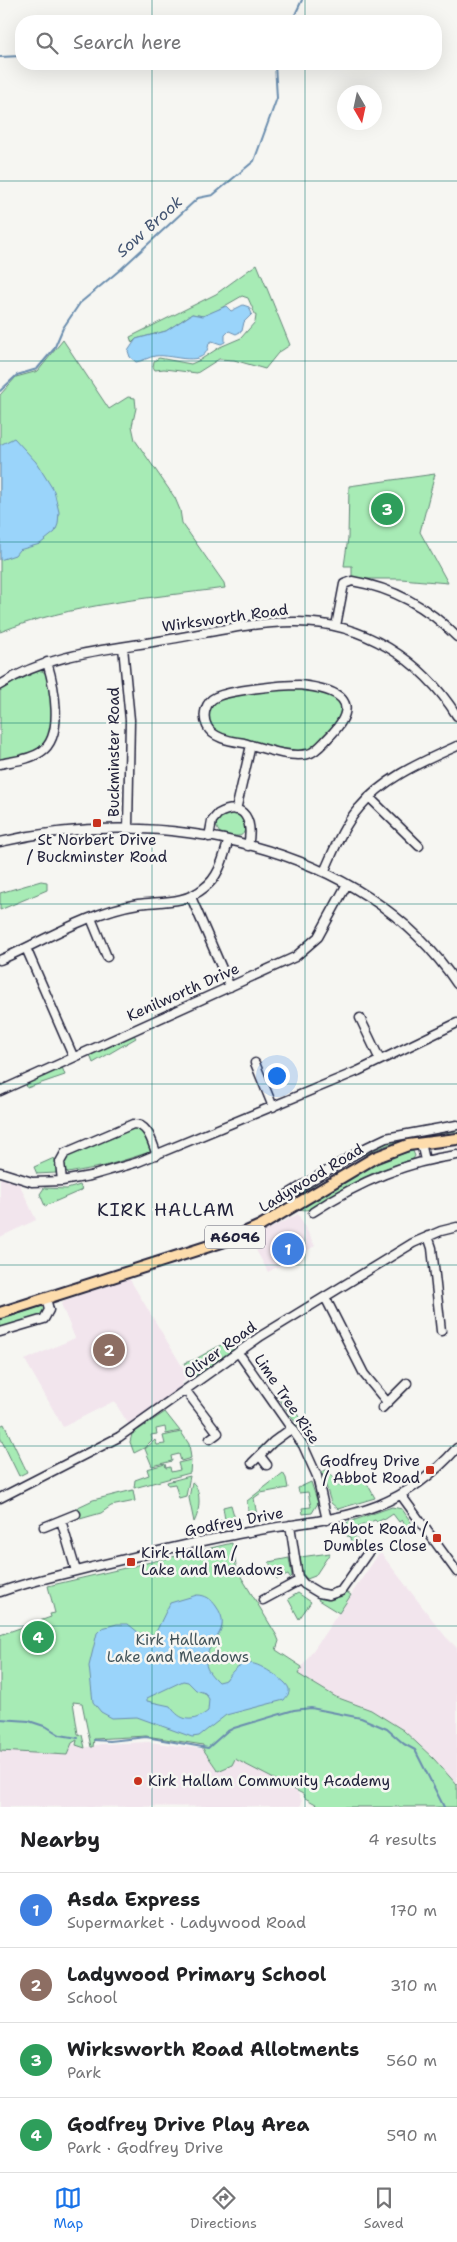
<!DOCTYPE html>
<meta charset="utf-8">
<style>
body{margin:0;font-family:"Shantell Sans",sans-serif;background:#f6f6f6;color:#202124}
.compass{position:absolute;left:337px;top:85px;width:45px;height:45px;border-radius:50%;background:#fff;box-shadow:0 5px 20px #0002;rotate:171deg}
.you{position:absolute;left:276px;top:1075px;width:18px;height:18px;margin:-12px;border:4px solid #fff;border-radius:50%;background:#1a73e8;box-shadow:0 0 0 8px #1a73e833}
.badge{display:grid;place-items:center;width:32px;height:32px;border-radius:50%;background:#1a73e8;color:#fff;font-size:16px;font-weight:700}
.pin{position:absolute;translate:-50% -50%;border:2px solid #fff;box-shadow:0 1px 5px #0006}
.list{margin:0;padding:0;list-style:none}
h2{display:flex;justify-content:space-between;align-items:center;height:65px;margin:0;padding:0 20px;font-size:21px}
h2 small{font-size:16px;font-weight:400;color:#757577}
.list li{display:grid;grid-template-columns:32px 1fr auto;gap:15px;align-items:center;box-sizing:border-box;height:75px;padding:0 20px;border-top:1px solid #e0e0e0}
.list b{display:block;font-size:19px;white-space:nowrap}
.list p{margin:0;font-size:16px;white-space:nowrap;color:#757577}
.list em{font-size:16px;font-style:normal;color:#757577}
.icon{flex:none;width:28px;height:28px;fill:none;stroke:currentColor;stroke-width:2;stroke-linecap:round;stroke-linejoin:round}
.map{position:relative;flex:none;width:457px;height:1807px;overflow:hidden}
.search{position:absolute;background:#fff;box-shadow:0 5px 20px #0002;left:15px;right:15px;top:15px;height:55px;display:flex;align-items:center;gap:12px;box-sizing:border-box;padding:0 18px;border-radius:20px;color:#757577;font-size:19px}
.sheet{height:365px;background:#fff}
nav{display:flex;justify-content:space-around;align-items:center;box-sizing:border-box;height:70px;border-top:1px solid #e0e0e0;background:#fff;font-size:14px;color:#757577}
nav a{display:grid;justify-items:center;gap:2px}
nav .on{color:#1a73e8}
.map>svg:first-child{display:block}
</style>
<div class="map">
<svg width="457" height="1807" viewBox="0 0 457 1807">
<rect width="100%" height="100%" fill="#f6f6f2"/>
<filter id="ink" filterUnits="userSpaceOnUse"><feTurbulence type="fractalNoise" baseFrequency=".02" numOctaves="2"/><feDisplacementMap in="SourceGraphic" scale="10" xChannelSelector="R" yChannelSelector="G"/><feConvolveMatrix kernelMatrix="1 2 1 2 8 2 1 2 1" color-interpolation-filters="sRGB"/></filter>
<g filter="url(#ink)">
<path fill="#f2e5ed" d="M0,1177L19,1183L36,1220L0,1237Z
M298,1214L315,1246L268,1272L250,1239Z
M129,1278L191,1381L185,1380L182,1383V1387L129,1425L114,1401L63,1427L25,1360L75,1338L61,1304L66,1300Z
M380,1552L445,1636L457,1648V1785L434,1758L403,1730L371,1710L336,1697L297,1674Z
M149,1742L203,1749L218,1771L235,1759L296,1790L302,1801L301,1806L0,1807V1751L66,1755L72,1743L84,1748L101,1744Z"/>
<path fill="#a7ebb5" stroke="#648678" d="M257,264L290,345L278,353L265,369L234,360L219,359L197,373L164,369L155,370L153,367L154,361L159,358L191,364L200,360L220,347L241,338L255,322L256,316L248,298L242,296L216,311L203,316L192,314L166,331L136,339L132,343L130,337L216,294Z
M63,340L109,409L128,397L135,398L136,408L132,426L135,440L175,498L180,510L182,523L224,583L225,588C150,598 71,604 0,632V395L16,377L38,371Z
M435,474L420,532L448,583L401,579H352V566H344L348,538L349,486Z
M37,669L46,673C55,693 58,736 38,751C32,756 9,759 0,761V689Z
M286,688L310,689L336,696L343,707L340,720L311,750L299,752L231,738L214,731L208,721L211,705L221,698Z
M228,813L239,815L245,820C247,842 236,836 220,833C212,823 218,818 228,813Z
M41,881L47,882V890L0,910V893Z
M134,1035L136,1038L93,1063L90,1055Z
M62,1067L65,1075L27,1088L26,1083Z
M136,1127L146,1133L151,1148L150,1152L105,1166L68,1173C62,1168 63,1163 65,1157Z
M457,1127V1131C438,1134 419,1136 400,1141C357,1153 324,1179 288,1202L286,1199L380,1144L382,1145L387,1143L388,1141Z
M413,1151L415,1156L413,1159C385,1167 358,1178 334,1195C323,1202 312,1213 300,1209C336,1187 371,1160 413,1151Z
M54,1158L57,1167L56,1173L37,1174L34,1167Z
M80,1185L82,1190L45,1206L40,1194L44,1188L67,1189Z
M42,1306L46,1308L44,1315L0,1328V1320Z
M251,1328L250,1338L194,1379L184,1363L194,1360Z
M284,1389L309,1436L306,1438L276,1394Z
M165,1412L180,1431L166,1434L165,1427L156,1429L157,1434L151,1435L152,1440L144,1448L134,1453L130,1442L132,1434Z
M4,1424L27,1472L19,1476L0,1437V1426Z
M181,1432L189,1444L191,1458L181,1461L179,1454L171,1456L172,1461L152,1466L145,1449L155,1440L157,1445L165,1444L163,1436Z
M191,1460L190,1473L134,1488L135,1480L149,1475L147,1469L165,1464L166,1468L170,1467L171,1472L180,1470L178,1463Z
M328,1469L338,1486L362,1474L375,1498L338,1509L331,1503L322,1472Z
M283,1473L286,1478L288,1488L261,1493L254,1498L257,1516L266,1515L267,1520L255,1521L249,1519L247,1501Z
M190,1476L186,1496L179,1498L175,1484L168,1485L167,1482Z
M192,1482C202,1489 200,1512 194,1522L189,1498Z
M311,1482L318,1503L312,1513L303,1514L302,1508L311,1507L308,1492L299,1493L298,1488Z
M133,1490L135,1501L111,1506L101,1513L80,1519L76,1508L93,1500Z
M231,1505L235,1519L240,1518V1524L220,1528L218,1521L225,1520L223,1507Z
M392,1507L402,1509L417,1531L412,1535L402,1520L399,1522L393,1514L384,1520L383,1519L377,1522L375,1520L351,1530L360,1544L355,1550L352,1548L350,1537L347,1536L346,1523Z
M232,1543L237,1570L277,1636L279,1641L276,1650L302,1667L298,1674L336,1697L371,1710L403,1730L434,1759L457,1785V1807H321L305,1798L303,1794L235,1759L232,1765L218,1771L203,1749V1745L146,1736L94,1739L93,1747H91L82,1703L73,1702L78,1734L82,1735L85,1748L76,1745L77,1740L72,1743L67,1755L0,1751V1635L51,1617L50,1614L55,1613L48,1586Z
M330,1553L315,1576L307,1579L302,1573L300,1557Z
M289,1558L292,1576L290,1578L288,1575L277,1579L269,1562Z
M345,1591L351,1595L339,1613L318,1600L320,1596L333,1598Z
M298,1593L311,1602L299,1619L288,1599Z"/>
<path fill="#9ad4fa" stroke="#6a8dae" fill-rule="evenodd" d="M243,305L249,307L252,314L244,322L242,331L236,334L229,331L225,335V342L221,344L212,341L209,343C206,371 172,353 155,356C149,357 143,361 136,362L130,357L128,351L136,339L166,331L192,314L203,316L226,306L231,311Z
M14,438L36,462L54,491L59,512L58,524L55,532L40,544L19,550L15,555L0,560V445Z
M197,1595C206,1595 211,1599 216,1606C235,1632 205,1640 206,1663C206,1670 213,1677 218,1682L226,1680C242,1656 254,1661 275,1675C280,1679 287,1683 289,1689C290,1694 286,1697 284,1700L226,1715L199,1736L192,1737L137,1717L112,1718L101,1712L93,1702L89,1666L97,1633L102,1628L117,1624H128L139,1633L147,1635L155,1634L170,1603ZM183,1681L188,1682L196,1690L205,1693L209,1699L208,1711C193,1723 181,1722 170,1706L147,1701V1698Z"/>
<g fill="none" stroke-linecap="round" stroke-linejoin="round">
<path stroke="#6a8dae" stroke-width="2" d="M292,21L302,0
M0,57L21,56
M0,391L17,375L37,369L54,349L63,328L80,303L121,269L198,198L213,195L254,161L277,98L275,64
M0,1719L29,1721L47,1727L60,1735L78,1738
M94,1740L110,1741L146,1737L208,1748L226,1732L234,1728L294,1710L311,1708L361,1718L387,1729L404,1744L415,1750L444,1807"/>
<defs>
<path id="minor" d="M336,626L344,584L352,581C393,588 429,608 457,637
M123,647L130,720L128,828
M0,685C48,654 104,650 159,641C204,634 249,622 294,622C363,621 422,660 457,716
M299,685C338,689 365,701 328,738C323,743 316,752 308,754C288,758 263,748 244,743C232,741 213,739 207,726C202,716 205,702 216,697C230,690 282,685 299,685Z
M0,764C13,761 29,760 41,752C65,736 54,685 47,662
M369,797L419,846
M236,810L251,745
M209,837L212,821L218,814C246,799 253,823 248,846
M0,842C157,805 363,842 457,984
M324,872C334,850 343,826 359,808C385,777 422,762 457,746
M191,897L230,987
M91,918L107,957
M26,948L73,1056
M0,960C43,941 92,911 138,904C161,901 185,904 204,888C219,877 223,859 228,842
M360,1018L380,1060
M255,1063L273,1107
M0,1091L295,957L318,937L347,884
M421,1143L425,1160
M0,1172L32,1182L62,1181L90,1176L138,1162L358,1071L457,1023
M62,1181L60,1162L65,1153L133,1124C149,1124 152,1143 157,1155
M285,1196L367,1147L386,1138L457,1125
M313,1212C357,1183 404,1162 457,1155
M428,1236L432,1248L441,1331
M325,1297L364,1374L387,1402
M0,1332L44,1319L49,1310L46,1298
M238,1352L303,1445L317,1476L327,1520
M186,1391L218,1433L210,1439
M382,1408L407,1383
M260,1456L267,1465
M252,1463L273,1442L292,1428
M401,1495L457,1572
M0,1498L119,1437L261,1336L413,1243L441,1231L457,1227
M61,1520L76,1571
M290,1525L298,1577L304,1584L319,1593L329,1595L341,1591L369,1551
M44,1527L76,1514
M0,1592C30,1581 61,1575 92,1567C139,1556 185,1544 233,1535C324,1516 389,1525 457,1448
M263,1600L300,1580"/>
<path id="major" d="M0,1313L228,1240L260,1226L374,1158L408,1145L457,1139"/>
</defs>
<use href="#minor" stroke="#22223b" stroke-width="11"/>
<use href="#major" stroke="#22223b" stroke-width="14"/>
<use href="#minor" stroke="#f6f6f2" stroke-width="8"/>
<use href="#major" stroke="#fddcac" stroke-width="10"/>
</g>
</g>
<path fill="none" stroke="#0f766e" stroke-width="1" stroke-opacity="0.55" d="M152,0V21M305,0V21M152,64V1807M305,64V1807M0,181H457M0,361H457M0,542H457M0,723H457M0,904H457M0,1084H457M0,1265H457M0,1446H457M0,1626H457"/>
<g fill="#c8321e" stroke="#f6f6f2" stroke-width="2">
<rect x="92" y="818" width="10" height="10" rx="2.5"/>
<rect x="425" y="1465" width="10" height="10" rx="2.5"/>
<rect x="432" y="1533" width="10" height="10" rx="2.5"/>
<rect x="126" y="1557" width="10" height="10" rx="2.5"/>
<circle cx="138" cy="1781" r="5"/>
</g>
<g text-anchor="middle" stroke-width="5" stroke-linejoin="round" paint-order="stroke">
<rect fill="#f6f6f2" stroke="#626272" stroke-width="1" x="205" y="1225.5" width="60" height="23" rx="4"/>
<g font-size="14" font-weight="bold" fill="#22223b">
<text x="235" y="1242">A6096</text>
</g>
<g font-size="15" fill="#22223b" stroke="#f6f6f2">
<text transform="translate(225 618) rotate(-8)" y="5">Wirksworth Road</text>
<text transform="translate(114 752) rotate(-90)" y="5">Buckminster Road</text>
<text transform="translate(183 992) rotate(-24)" y="5">Kenilworth Drive</text>
<text transform="translate(311 1178) rotate(-31)" y="5">Ladywood Road</text>
<text transform="translate(220 1350) rotate(-36)" y="5">Oliver Road</text>
<text transform="translate(287 1399) rotate(56)" y="5">Lime Tree Rise</text>
<text transform="translate(234 1522) rotate(-11)" y="5">Godfrey Drive</text>
</g>
<g font-size="15" fill="#22223b" stroke="#f6f6f2" text-anchor="end">
<text x="97" y="845" text-anchor="middle">St Norbert Drive<tspan x="97" dy="17">/ Buckminster Road</tspan></text>
<text x="420" y="1466">Godfrey Drive<tspan x="420" dy="17">/ Abbot Road</tspan></text>
<text x="427" y="1534">Abbot Road /<tspan x="427" dy="17">Dumbles Close</tspan></text>
<text x="141" y="1558" text-anchor="start">Kirk Hallam /<tspan x="141" dy="17">Lake and Meadows</tspan></text>
<text x="148" y="1786" text-anchor="start">Kirk Hallam Community Academy</text>
</g>
<g font-size="15" fill="#43545a" stroke="#f6f6f2">
<text x="178" y="1645">Kirk Hallam<tspan x="178" dy="17">Lake and Meadows</tspan></text>
</g>
<g font-size="16" font-style="italic" fill="#465774" stroke="#f6f6f2">
<text transform="translate(149 226) rotate(-42)" y="6">Sow Brook</text>
</g>
<g font-size="18" letter-spacing="1" fill="#22223b" stroke="#f6f6f2">
<text x="166" y="1216">KIRK HALLAM</text>
</g>
</g>
</svg>
<svg class="compass" viewBox="-18 -18 36 36"><path d="M0-13l5 13h-10z" fill="#e53935"/><path d="M0 13l5-13h-10z" fill="#757577"/></svg>
<div class="you"></div>
<div class="pin badge" style="left:288px;top:1249px;background:#3f7fe0">1</div>
<div class="pin badge" style="left:109px;top:1350px;background:#8d6e63">2</div>
<div class="pin badge" style="left:387px;top:509px;background:#2e9e5b">3</div>
<div class="pin badge" style="left:38px;top:1637px;background:#2e9e5b">4</div>
<div class="search"><svg class="icon" aria-label="search" viewBox="0 0 24 24"><circle cx="10" cy="10" r="6"/><path d="M15 15l6 6"/></svg>Search here</div>
</div>
<section class="sheet">
<h2>Nearby<small>4 results</small></h2>
<ul class="list">
<li><span class="badge" style="background:#3f7fe0">1</span><div><b>Asda Express</b><p>Supermarket · Ladywood Road</p></div><em>170 m</em></li>
<li><span class="badge" style="background:#8d6e63">2</span><div><b>Ladywood Primary School</b><p>School</p></div><em>310 m</em></li>
<li><span class="badge" style="background:#2e9e5b">3</span><div><b>Wirksworth Road Allotments</b><p>Park</p></div><em>560 m</em></li>
<li><span class="badge" style="background:#2e9e5b">4</span><div><b>Godfrey Drive Play Area</b><p>Park · Godfrey Drive</p></div><em>590 m</em></li>
</ul>
</section>
<nav>
<a class="on"><svg class="icon" aria-label="map" viewBox="0 0 24 24"><path d="M3 6l6-2 6 2 6-2v14l-6 2-6-2-6 2zM9 4v14M15 6v14"/></svg>Map</a>
<a><svg class="icon" aria-label="directions" viewBox="0 0 24 24"><path d="M12 3l9 9-9 9-9-9zM9 14v-3h6M13 9l2 2-2 2"/></svg>Directions</a>
<a><svg class="icon" aria-label="saved" viewBox="0 0 24 24"><path d="M7 4h10v16l-5-4-5 4z"/></svg>Saved</a>
</nav>
